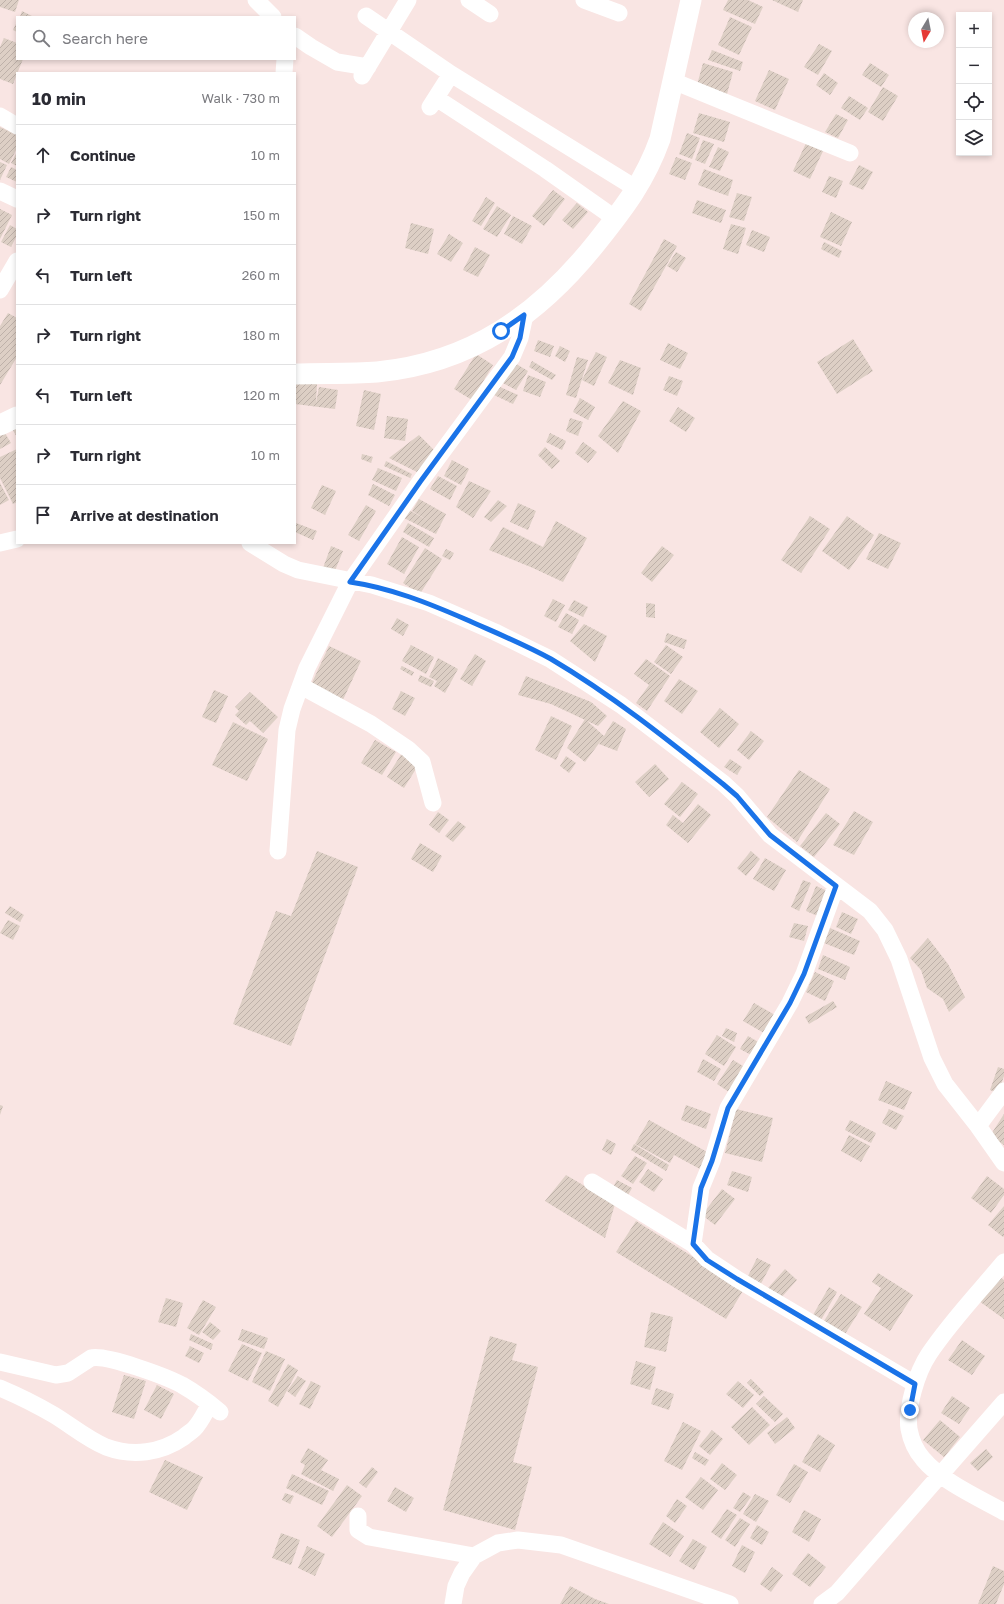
<!DOCTYPE html>
<meta charset="utf-8">
<style>
body{margin:0;font-family:"Golos Text",sans-serif;background:#f7f7f7;color:#2b2b33}
.controls{position:absolute;right:12px;top:12px;display:grid;overflow:hidden;border-radius:0px;box-shadow:0 2px 6px #0003}
.controls button{width:36px;height:36px;display:grid;place-items:center;padding:0;border:0;border-bottom:1px solid #e1e1e2;background:#fff;color:#2b2b33;font:20px sans-serif}
.compass{position:absolute;left:908px;top:12px;width:36px;height:36px;border-radius:50%;background:#fff;box-shadow:0 2px 6px #0003;rotate:190deg}
.stop{position:absolute;width:12px;height:12px;margin:-9px;border:3px solid #1a73e8;border-radius:50%;background:#fff}
.stop.end{background:#1a73e8;border-color:#fff;box-shadow:0 1px 4px #0008}
.list{margin:0;padding:0;list-style:none}
h2{display:flex;justify-content:space-between;align-items:center;height:52px;margin:0;padding:0 16px;font-size:17px}
h2 small{font-size:13px;font-weight:400;color:#7c7c81}
.list li{display:grid;grid-template-columns:26px 1fr auto;gap:12px;align-items:center;box-sizing:border-box;height:60px;padding:0 16px;border-top:1px solid #e1e1e2}
.list b{display:block;font-size:15px;white-space:nowrap}
.list em{font-size:13px;font-style:normal;color:#7c7c81}
.icon{flex:none;width:22px;height:22px;fill:none;stroke:currentColor;stroke-width:2;stroke-linecap:round;stroke-linejoin:round}
.map{position:relative;flex:none;width:1004px;height:1604px;overflow:hidden}
.search{position:absolute;background:#fff;box-shadow:0 2px 6px #0003;left:16px;top:16px;width:280px;height:44px;display:flex;align-items:center;gap:10px;box-sizing:border-box;padding:0 14px;border-radius:0px;color:#7c7c81;font-size:15px}
.panel{position:absolute;background:#fff;box-shadow:0 2px 6px #0003;left:16px;top:72px;width:280px;height:472px;border-radius:0px}
.map>svg:first-child{display:block}
</style>
<div class="map">
<svg width="1004" height="1604" viewBox="0 0 1004 1604">
<defs>
<pattern id="building-hatch" width="6" height="6" patternUnits="userSpaceOnUse"><rect width="6" height="6" fill="#ddcfc5"/><path d="M-1 1l2-2M0 6l6-6M5 7l2-2" fill="none" stroke="#beb1a9"/></pattern>
</defs>
<rect width="100%" height="100%" fill="#f9e5e3"/>
<path fill="url(#building-hatch)" d="M0,0H19L15,12L0,7Z
M728,0H748L763,7L755,24L723,10Z
M772,0H803L798,12Z
M22,11L34,17H20Z
M730,17L752,27L739,55L718,45Z
M17,22V32L13,30Z
M4,38L17,43V59H23L13,84L0,79V47Z
M819,44L832,51L818,75L804,67Z
M712,50L743,62L740,71L708,60Z
M703,63L733,72L727,94L697,85Z
M870,63L889,75L881,87L862,75Z
M769,70L789,79L775,110L755,101Z
M824,73L838,83L830,95L816,85Z
M883,87L898,96L883,121L868,112Z
M849,96L868,108L860,120L841,108Z
M699,113L730,122L724,142L693,133Z
M836,114L848,120L838,138L825,132Z
M0,127L17,135V148L9,164L0,159Z
M687,133L700,138L692,159L679,154Z
M703,140L714,144L705,164L695,160Z
M807,141L824,149L810,179L793,171Z
M718,147L729,152L720,171L709,167Z
M17,152V166L11,163Z
M676,157L692,163L685,180L669,174Z
M0,162L7,165L0,180Z
M859,165L873,172L863,190L849,184Z
M11,167L17,170V182L6,177Z
M704,169L733,180L728,196L698,185Z
M829,176L843,181L836,198L822,192Z
M553,190L565,199L544,226L532,216Z
M737,193L752,197L744,221L729,217Z
M486,197L495,203L481,226L472,221Z
M697,200L726,210L721,223L692,213Z
M577,203L588,212L573,229L562,220Z
M497,206L511,215L497,237L483,229Z
M0,209L12,215L0,239Z
M831,212L852,222L841,246L820,237Z
M513,216L532,226L522,244L504,234Z
M411,223L434,229L428,254L405,248Z
M731,224L746,228L738,254L723,249Z
M10,225L17,229V235L11,247L1,242Z
M752,230L770,237L764,252L746,245Z
M449,234L463,243L451,262L437,254Z
M664,239L677,246L641,311L629,304Z
M824,242L842,251L839,258L821,249Z
M475,247L490,255L478,277L463,270Z
M676,252L686,258L677,272L667,266Z
M8,313L17,318V357L0,385V326Z
M853,339L873,371L837,394L817,362Z
M538,340L554,346L550,357L534,351Z
M668,343L688,353L680,369L660,360Z
M560,346L570,351L565,362L555,356Z
M596,352L607,357L594,386L582,380Z
M476,354L493,365L472,400L454,389Z
M577,357L588,360L576,398L566,395Z
M620,360L641,368L633,395L608,383Z
M532,361L556,375L552,380L529,367Z
M513,362L528,371L516,390L501,382Z
M528,375L546,382L540,397L523,391Z
M669,376L683,381L677,396L663,390Z
M296,381L317,383L316,403L319,387L338,390L335,409L295,404Z
M498,386L518,395L513,404L494,395Z
M364,390L381,394L374,430L356,426Z
M580,398L595,407L588,420L573,412Z
M623,401L641,411L618,453L598,436Z
M678,407L695,418L686,432L669,421Z
M387,416L408,419L405,441L384,438Z
M570,418L583,422L578,436L566,431Z
M17,426V437L12,429Z
M5,433L11,443L0,449V436Z
M550,433L566,441L562,450L546,442Z
M419,435L436,452L423,475L389,458Z
M583,442L597,452L588,463L575,453Z
M545,447L560,461L552,469L538,455Z
M17,449V502L13,504L0,478V457Z
M362,454L373,457L371,463L361,459Z
M452,460L469,469L461,485L444,476Z
M386,461L412,474L410,478L384,466Z
M378,468L402,478L396,491L372,480Z
M438,476L457,486L450,500L430,489Z
M469,481L491,491L473,518L456,507Z
M0,483L9,500L0,505Z
M373,484L395,495L389,506L368,495Z
M322,485L336,491L325,515L311,508Z
M419,499L446,514L436,534L404,518L409,510L429,521L412,511Z
M498,500L507,506L491,522L484,517Z
M518,503L536,511L528,530L510,522Z
M366,505L376,511L359,541L348,535Z
M810,516L830,529L801,573L781,560Z
M847,516L874,535L849,570L822,551Z
M556,521L587,538L563,582L533,568L489,550L503,527L543,547Z
M296,523L317,531L313,540L295,532Z
M408,523L434,538L429,547L403,532Z
M879,533L901,543L888,569L866,559Z
M402,537L419,547L404,574L387,564Z
M331,546L343,551L334,573L323,568Z
M662,546L674,555L652,582L641,573Z
M425,548L442,559L420,594L403,583Z
M446,549L454,553L450,560L442,556Z
M553,599L565,605L556,622L544,616Z
M574,600L588,607L583,617L568,610Z
M646,603L655,604V618L646,617Z
M566,613L579,620L572,634L558,627Z
M397,618L409,625L403,636L391,629Z
M584,624L607,636L595,662L570,641Z
M667,633L687,640L684,649L664,642Z
M411,645L434,657L426,674L402,661Z
M666,645L683,657L671,674L654,662Z
M329,646L361,661L342,702L310,687Z
M475,654L486,661L472,686L460,679Z
M438,658L458,669L445,693L434,686L437,681L429,677Z
M646,659L670,676L647,711L636,703L649,685L634,674Z
M402,666L414,672L412,676L400,669Z
M420,675L434,681L431,687L418,681Z
M526,676L591,702L607,716L598,726L551,704L518,695Z
M679,679L698,691L682,714L664,701Z
M214,690L228,696L216,723L202,717Z
M401,691L415,698L405,716L392,709Z
M250,692L278,717L263,733L250,721L246,725L235,715L239,711L235,707Z
M720,708L739,724L719,748L700,732Z
M551,716L572,726L556,760L535,750Z
M585,719L604,736L613,721L626,729L617,751L599,744L603,738L585,762L567,748Z
M233,722L268,739L247,781L212,765Z
M751,731L764,741L749,760L737,750Z
M375,740L396,752L382,775L361,763Z
M402,753L419,764L404,788L387,777Z
M566,756L576,763L569,773L560,766Z
M730,759L742,767L737,775L724,767Z
M655,764L669,779L649,797L635,782Z
M799,770L830,789L797,842L767,817Z
M682,782L698,794L680,817L664,804Z
M698,804L711,815L688,843L666,825L673,815L683,823Z
M854,811L873,822L854,855L833,845Z
M438,812L449,820L439,833L429,825Z
M826,813L840,824L814,857L800,846Z
M458,821L466,827L453,842L445,836Z
M420,843L442,856L433,872L411,859Z
M317,851L358,867L291,1046L233,1024L276,911L291,916Z
M751,851L760,859L746,876L737,868Z
M765,858L786,870L774,891L753,879Z
M803,880L811,883L799,911L791,907Z
M816,886L830,892L820,917L806,911Z
M10,906L24,915L20,922L5,913Z
M842,912L858,919L851,934L836,927Z
M8,920L20,926L13,940L0,933Z
M794,923L808,926L804,941L789,937Z
M830,928L860,941L854,955L824,943Z
M928,938L948,964L965,997L949,1012L943,999L927,988L921,970L910,958Z
M823,955L850,967L845,980L818,969Z
M815,972L834,981L825,1001L806,992Z
M833,1001L837,1007L809,1024L805,1017Z
M754,1003L775,1015L764,1033L743,1021Z
M726,1028L737,1033L734,1042L722,1036Z
M717,1035L736,1047L724,1066L705,1054Z
M748,1036L760,1043L753,1056L740,1049Z
M703,1059L721,1069L714,1081L697,1072Z
M733,1060L748,1069L732,1094L717,1084Z
M998,1067L1004,1069V1076L998,1093L990,1090Z
M886,1081L912,1092L904,1110L878,1100Z
M0,1105L3,1106L0,1115Z
M686,1105L711,1114L706,1129L681,1120Z
M736,1109L773,1118L762,1162L725,1153Z
M889,1109L904,1116L896,1130L882,1123Z
M1004,1114V1145L990,1136Z
M649,1120L709,1153L700,1169L674,1155L670,1163L635,1144Z
M850,1120L876,1133L871,1143L845,1130Z
M849,1135L870,1146L861,1162L841,1151Z
M607,1139L616,1144L611,1155L602,1150Z
M634,1144L669,1165L666,1171L631,1150Z
M635,1156L647,1163L633,1184L621,1176Z
M648,1169L663,1179L654,1192L639,1182Z
M732,1171L752,1177L748,1192L727,1185Z
M566,1175L615,1204L605,1238L545,1201Z
M987,1176L1004,1189V1195L991,1213L971,1198Z
M617,1180L632,1188L627,1197L612,1189Z
M722,1189L735,1199L715,1225L702,1215Z
M1004,1206V1236L1003,1237L988,1225Z
M636,1221L744,1289L726,1319L616,1252Z
M757,1258L771,1265L758,1289L745,1282Z
M785,1269L797,1280L780,1299L768,1288Z
M878,1273L913,1295L890,1331L864,1314L881,1288L872,1282Z
M997,1275L1004,1280V1319L979,1301Z
M829,1287L837,1292L821,1320L813,1315Z
M841,1294L862,1307L845,1334L824,1321Z
M166,1298L183,1303L176,1327L158,1322Z
M203,1300L216,1307L199,1335L187,1328Z
M651,1312L673,1317L666,1352L644,1347Z
M210,1322L221,1331L213,1340L202,1332Z
M242,1329L268,1338L264,1349L238,1340Z
M191,1334L213,1344L211,1350L189,1340Z
M490,1336L517,1344L512,1360L538,1367L513,1462L532,1467L515,1530L443,1510Z
M962,1340L985,1356L972,1375L948,1360Z
M242,1344L262,1353L248,1381L228,1371Z
M190,1346L204,1353L199,1363L185,1356Z
M266,1351L285,1359L270,1391L252,1382Z
M636,1361L656,1367L650,1390L630,1384Z
M288,1364L298,1370L278,1407L268,1401Z
M124,1375L146,1381L134,1419L112,1412Z
M298,1376L306,1381L295,1397L287,1391Z
M751,1379L764,1392L760,1396L747,1383Z
M311,1381L321,1386L310,1409L299,1404Z
M738,1381L754,1395L743,1408L726,1394Z
M157,1385L174,1394L161,1419L144,1410Z
M656,1388L674,1394L669,1410L651,1404Z
M764,1396L783,1414L775,1422L756,1404Z
M952,1396L970,1408L959,1424L941,1413Z
M752,1407L770,1425L749,1445L731,1427Z
M787,1417L795,1428L775,1444L767,1433Z
M940,1420L960,1437L944,1457L923,1440Z
M683,1422L701,1431L682,1470L664,1461Z
M712,1430L723,1439L710,1455L699,1446Z
M818,1434L835,1445L820,1472L802,1462Z
M308,1448L328,1460L321,1470L339,1479L333,1491L301,1474L305,1465L300,1462Z
M986,1449L993,1457L978,1471L970,1463Z
M695,1452L709,1460L705,1466L692,1458Z
M165,1460L203,1477L187,1510L149,1492Z
M722,1463L737,1475L725,1490L710,1479Z
M794,1464L808,1472L790,1503L776,1495Z
M372,1467L378,1472L366,1488L359,1483Z
M292,1474L329,1491L322,1505L286,1488Z
M701,1477L718,1490L703,1510L685,1497Z
M347,1485L362,1496L332,1537L317,1526Z
M395,1487L414,1498L406,1512L387,1501Z
M743,1492L751,1497L740,1512L733,1508Z
M285,1493L294,1496L290,1504L282,1500Z
M755,1494L769,1501L756,1522L743,1514Z
M677,1499L687,1506L675,1523L666,1516Z
M727,1509L737,1515L721,1539L711,1532Z
M804,1510L821,1519L809,1542L792,1532Z
M740,1518L750,1524L735,1547L725,1540Z
M663,1522L684,1536L670,1557L649,1544Z
M757,1525L769,1532L762,1545L750,1538Z
M281,1533L300,1540L291,1565L272,1558Z
M693,1539L707,1547L694,1570L679,1561Z
M742,1545L755,1552L745,1573L732,1566Z
M307,1546L325,1554L315,1576L298,1568Z
M808,1553L826,1567L810,1587L792,1574Z
M993,1566L1004,1571V1584L996,1604H978Z
M772,1567L783,1575L771,1592L760,1584Z
M570,1586L595,1599L609,1604H560Z"/>
<g fill="none" stroke-linecap="round" stroke-linejoin="round">
<path stroke="#fff" stroke-width="17" d="M256,0L273,17
M469,0L490,14
M584,0L619,13
M366,16L451,74L637,189
M295,36L311,47L337,62L368,67
M284,73L285,59
M362,76L408,0
M673,81L850,153
M436,98L545,169L616,219
M430,107L451,74
M0,116L17,126
M0,191L17,199
M0,290L17,261
M0,543L17,539
M250,543L284,564L298,570L372,585L429,603L495,632L550,659L621,705L723,783L737,796L770,835L870,911L885,930L899,959L932,1058L945,1084L978,1126L1004,1163
M301,686L371,724L408,749L422,762L433,803
M278,851L287,730L292,709L307,668L350,582L420,482L512,357L520,338L525,315
M978,1126L1004,1091
M592,1182L693,1244L707,1259L737,1279L915,1384
M693,1244L701,1188L712,1161L728,1108L790,1003L804,974L836,886
M1004,1262C979,1292 951,1321 929,1354C917,1372 906,1408 909,1429C911,1440 916,1451 923,1459C941,1481 979,1498 1004,1512
M0,1362L56,1375L68,1373L91,1358C106,1354 167,1377 182,1385C196,1393 208,1402 220,1412
M0,1388C19,1396 37,1405 54,1415C72,1426 87,1439 106,1447C133,1457 161,1453 184,1437C187,1434 191,1432 194,1429C201,1422 205,1412 210,1404
M358,1516V1530L369,1537L474,1556
M453,1604L456,1586L462,1573L474,1556L498,1543L518,1540L561,1545L730,1604
M822,1604L837,1593L1004,1402"/>
<path stroke="#fff" stroke-width="21" d="M295,374C322,373 350,374 377,372C471,363 539,315 597,242C624,208 645,181 660,139L691,0
M0,425L17,417"/>
</g>
<g fill="none" stroke-linecap="round" stroke-linejoin="round">
<path stroke="#1a73e8" stroke-width="5" d="M501,331L524,315L520,338L512,357L420,482L350,582C391,588 428,603 465,619C494,632 524,644 551,659C612,695 668,740 723,784L737,796L770,835L836,886L804,974L790,1003L728,1108L712,1161L701,1188L693,1244L707,1260L737,1279L915,1384L910,1410"/>
</g>
</svg>
<div class="controls">
<button>+</button>
<button>−</button>
<button><svg class="icon" aria-label="locate" viewBox="0 0 24 24"><circle cx="12" cy="12" r="6"/><path d="M12 2v4M12 18v4M2 12h4M18 12h4"/></svg></button>
<button><svg class="icon" aria-label="layers" viewBox="0 0 24 24"><path d="M12 4l9 5-9 5-9-5zM3 14l9 5 9-5"/></svg></button>
</div>
<svg class="compass" viewBox="-18 -18 36 36"><path d="M0-13l5 13h-10z" fill="#e53935"/><path d="M0 13l5-13h-10z" fill="#7c7c81"/></svg>
<div class="stop" style="left:501px;top:331px"></div>
<div class="stop end" style="left:910px;top:1410px"></div>
<div class="search"><svg class="icon" aria-label="search" viewBox="0 0 24 24"><circle cx="10" cy="10" r="6"/><path d="M15 15l6 6"/></svg>Search here</div>
<section class="panel">
<h2>10 min<small>Walk · 730 m</small></h2>
<ul class="list">
<li><svg class="icon" aria-label="ahead" viewBox="0 0 24 24"><path d="M12 20V5M6 11l6-6 6 6"/></svg><div><b>Continue</b></div><em>10 m</em></li>
<li><svg class="icon" aria-label="right" viewBox="0 0 24 24"><path d="M7 20v-9h11M14 6l5 5-5 5"/></svg><div><b>Turn right</b></div><em>150 m</em></li>
<li><svg class="icon" aria-label="left" viewBox="0 0 24 24"><path d="M17 20v-9H6M10 6l-5 5 5 5"/></svg><div><b>Turn left</b></div><em>260 m</em></li>
<li><svg class="icon" aria-label="right" viewBox="0 0 24 24"><path d="M7 20v-9h11M14 6l5 5-5 5"/></svg><div><b>Turn right</b></div><em>180 m</em></li>
<li><svg class="icon" aria-label="left" viewBox="0 0 24 24"><path d="M17 20v-9H6M10 6l-5 5 5 5"/></svg><div><b>Turn left</b></div><em>120 m</em></li>
<li><svg class="icon" aria-label="right" viewBox="0 0 24 24"><path d="M7 20v-9h11M14 6l5 5-5 5"/></svg><div><b>Turn right</b></div><em>10 m</em></li>
<li><svg class="icon" aria-label="arrive" viewBox="0 0 24 24"><path d="M6 21V4h12l-3 4 3 4H6"/></svg><div><b>Arrive at destination</b></div></li>
</ul>
</section>
</div>
